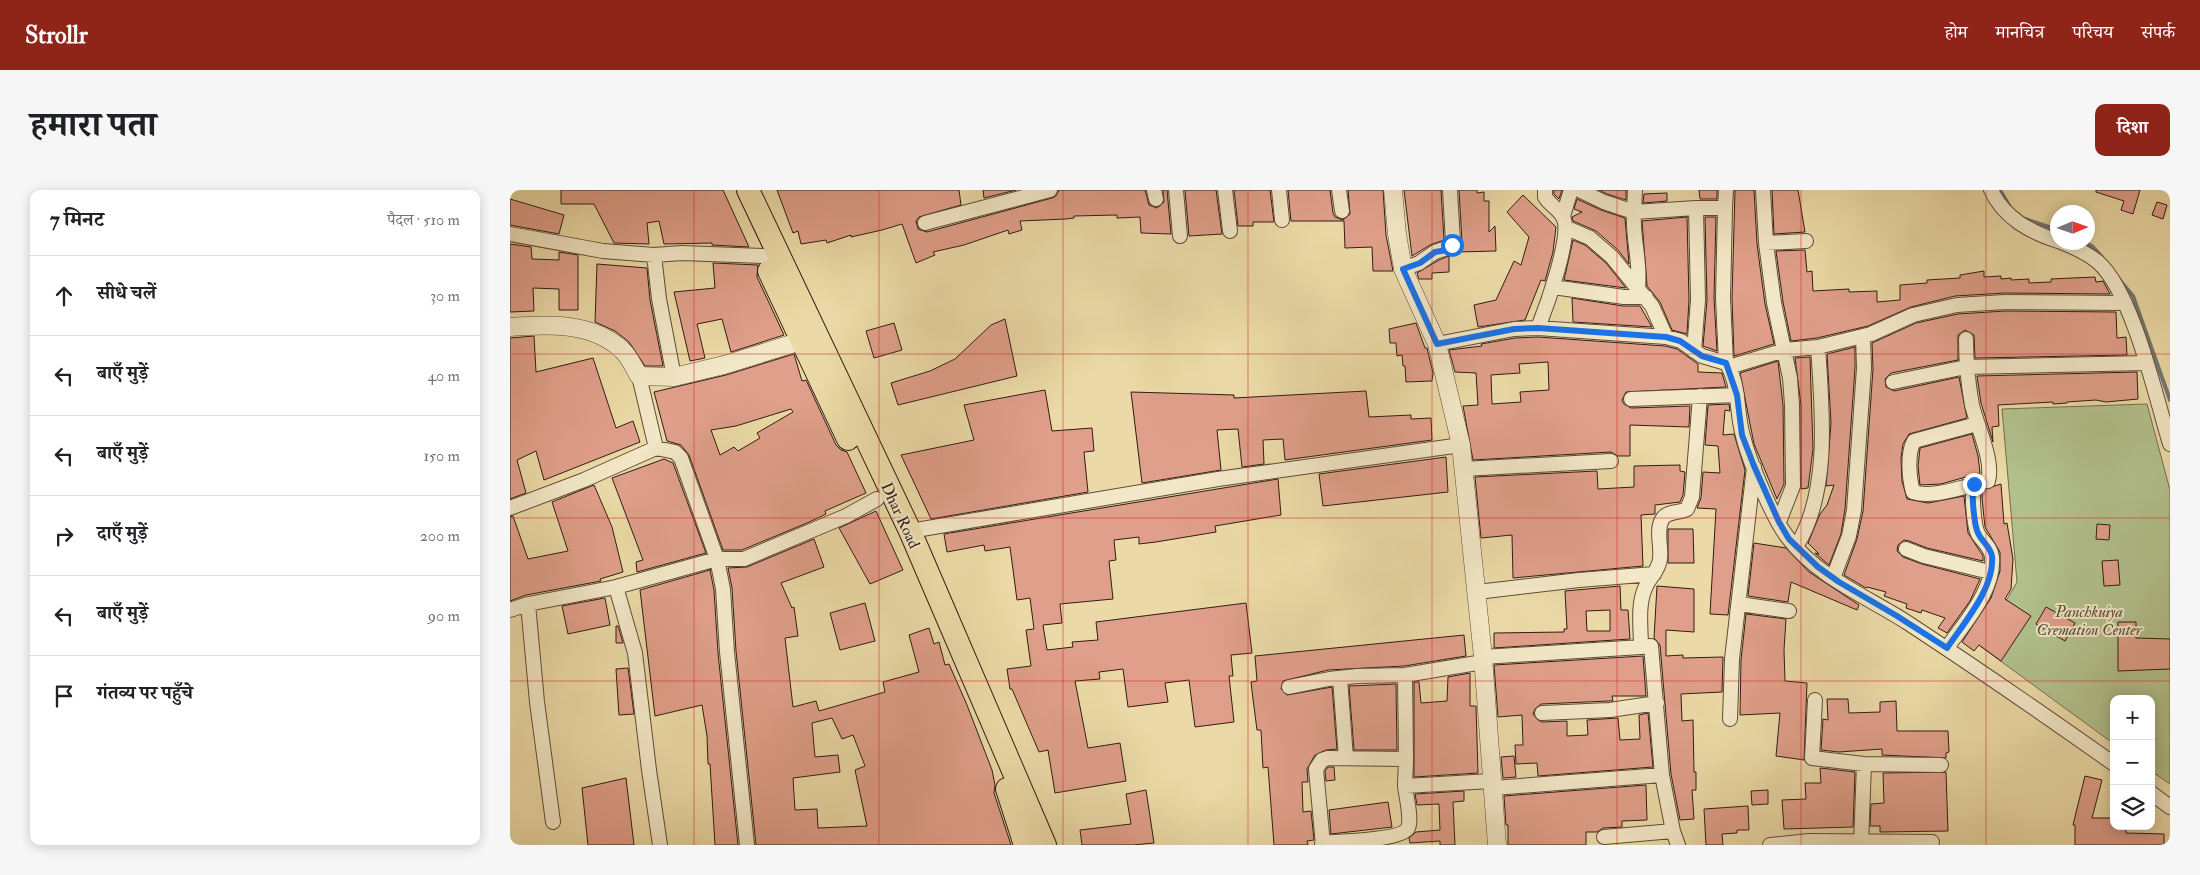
<!DOCTYPE html>
<html lang="hi">
<meta charset="utf-8">
<style>
body{margin:0;font-family:"IM FELL Double Pica","Noto Serif Devanagari",serif;background:#f6f6f6;color:#202124}
.controls{position:absolute;right:15px;bottom:15px;display:grid;overflow:hidden;border-radius:10px;box-shadow:0 2px 12px #0003}
.controls button{width:45px;height:45px;display:grid;place-items:center;padding:0;border:0;border-bottom:1px solid #e0e0e0;background:#fff;color:#202124;font:25px sans-serif}
.compass{position:absolute;left:1540px;top:15px;width:45px;height:45px;border-radius:50%;background:#fff;box-shadow:0 2px 12px #0003;rotate:88deg}
.stop{position:absolute;width:15px;height:15px;margin:-11px;border:4px solid #1a73e8;border-radius:50%;background:#fff}
.stop.end{background:#1a73e8;border-color:#fff;box-shadow:0 1px 5px #0008}
.list{margin:0;padding:0;list-style:none}
h2{display:flex;justify-content:space-between;align-items:center;height:65px;margin:0;padding:0 20px;font-size:21px}
h2 small{font-size:16px;font-weight:400;color:#757577}
.list li{display:grid;grid-template-columns:32px 1fr auto;gap:15px;align-items:center;box-sizing:border-box;height:80px;padding:0 20px;border-top:1px solid #e0e0e0}
.list b{display:block;font-size:19px;white-space:nowrap}
.list em{font-size:16px;font-style:normal;color:#757577}
.icon{flex:none;width:28px;height:28px;fill:none;stroke:currentColor;stroke-width:2;stroke-linecap:round;stroke-linejoin:round}
.map{position:relative;flex:none;width:1660px;height:655px;overflow:hidden;border-radius:10px}
header{display:flex;align-items:center;gap:30px;box-sizing:border-box;height:70px;padding:0 25px;background:#8f2418;color:#fff}
header strong{font-size:24px}
nav{display:flex;gap:28px;margin-inline-start:auto;font-size:18px}
.intro{display:flex;align-items:center;justify-content:space-between;box-sizing:border-box;height:120px;padding:0 30px}
h1{margin:0;font-size:35px}
.button{padding:12px 22px;border-radius:10px;background:#8f2418;color:#fff;font-size:18px;font-weight:700}
main{display:flex;gap:30px;padding:0 30px}
aside{flex:1;background:#fff;border-radius:10px;box-shadow:0 2px 12px #0003}
.map>svg:first-child{display:block}
</style>
<header>
<strong>Strollr</strong>
<nav><a>होम</a><a>मानचित्र</a><a>परिचय</a><a>संपर्क</a></nav>
</header>
<div class="intro"><h1>हमारा पता</h1><a class="button">दिशा</a></div>
<main>
<aside>
<h2>7 मिनट<small>पैदल · 510 m</small></h2>
<ul class="list">
<li><svg class="icon" aria-label="ahead" viewBox="0 0 24 24"><path d="M12 20V5M6 11l6-6 6 6"/></svg><div><b>सीधे चलें</b></div><em>30 m</em></li>
<li><svg class="icon" aria-label="left" viewBox="0 0 24 24"><path d="M17 20v-9H6M10 6l-5 5 5 5"/></svg><div><b>बाएँ मुड़ें</b></div><em>40 m</em></li>
<li><svg class="icon" aria-label="left" viewBox="0 0 24 24"><path d="M17 20v-9H6M10 6l-5 5 5 5"/></svg><div><b>बाएँ मुड़ें</b></div><em>150 m</em></li>
<li><svg class="icon" aria-label="right" viewBox="0 0 24 24"><path d="M7 20v-9h11M14 6l5 5-5 5"/></svg><div><b>दाएँ मुड़ें</b></div><em>200 m</em></li>
<li><svg class="icon" aria-label="left" viewBox="0 0 24 24"><path d="M17 20v-9H6M10 6l-5 5 5 5"/></svg><div><b>बाएँ मुड़ें</b></div><em>90 m</em></li>
<li><svg class="icon" aria-label="arrive" viewBox="0 0 24 24"><path d="M6 21V4h12l-3 4 3 4H6"/></svg><div><b>गंतव्य पर पहुँचे</b></div></li>
</ul>
</aside>
<div class="map">
<svg width="1660" height="655" viewBox="0 0 1660 655">
<rect width="100%" height="100%" fill="#ebdaa7"/>
<filter id="stains"><feTurbulence type="fractalNoise" baseFrequency=".004" numOctaves="4"/><feColorMatrix values="0 0 0 0 .2 0 0 0 0 .09 0 0 0 0 .02 0 0 0 .5 -.17"/></filter>
<radialGradient id="worn" r=".72"><stop offset=".6" stop-color="#630" stop-opacity="0"/><stop offset="1" stop-color="#630" stop-opacity=".3"/></radialGradient>
<path fill="#b2c18c" stroke="#726e50" d="M1637,214L1660,300V594L1641,581V509H1604V554L1470,456L1507,392L1492,219Z"/>
<g fill="none" stroke-linecap="round" stroke-linejoin="round">
<path stroke="#727974" stroke-width="4" d="M1490,0L1500,17
M1515,29L1548,40
M1575,52L1583,57L1592,67
M1608,88L1623,106L1660,210"/>
</g>
<path fill="#e09f8a" stroke="#311c14" fill-rule="evenodd" d="M51,0H213L239,57L202,55V53L154,54L149,31L137,33L139,54L104,53L84,14H51Z
M267,0H449L451,15L409,27L406,31L408,39L417,42L542,8L546,6L549,0H635L639,15L647,18L654,12L653,0H657L661,44L631,43L630,27L607,28V25L564,26V28L556,29L510,31L512,40L499,44L498,40L454,55L423,62L425,65L406,73L392,34L372,40L341,47V45L317,53L316,50L291,54L288,41L283,43Z
M473,0H506L474,8Z
M675,0H706L712,44L679,46Z
M724,0H760L764,32H743V36H728Z
M778,0H820L823,23L825,27L833,30L840,24L838,0H873L876,45L883,81H863L862,57L835,58L834,31H781Z
M894,0H931L934,50L920,55L902,66Z
M949,0H967V3L974,2V11H979V42L985,36L986,61L947,62L952,52Z
M1044,0H1052L1049,9L1044,4Z
M1089,0H1116V10L1097,4Z
M1189,0H1207V9H1190Z
M1225,0H1244L1247,54L1255,114L1264,154L1224,166L1222,108Z
M1262,0H1288L1295,42L1264,44Z
M1586,0H1630L1623,24L1611,20L1614,11L1586,2Z
M1157,3V11L1133,13L1134,4Z
M1013,5L1046,37L1043,62L1035,91L1031,90L1015,130L968,137L964,115L986,110L1004,71L1011,75L1019,47L997,22Z
M0,9L54,25L49,44L0,35Z
M1067,9L1091,20L1115,28L1119,74L1108,60L1086,41L1063,31L1062,27L1072,22L1064,19Z
M1647,12L1657,15L1653,29L1642,25Z
M1177,27L1179,110L1177,144L1162,140L1150,112L1137,96L1132,31Z
M1195,27H1206L1204,108L1207,161L1193,156L1197,110Z
M1063,50L1075,55L1096,73L1116,98L1054,90Z
M0,54L21,57L22,69L49,70V62L68,65V120H49V99L23,98L24,121L0,122Z
M1295,60L1297,82L1302,81L1303,101L1339,99V102L1367,101V112L1390,110V95L1417,93V90L1450,88V85L1474,81V87L1491,86V89L1501,88V90L1519,89V93L1541,92V89L1585,87L1586,92L1593,91L1600,104L1495,103L1445,106L1401,117L1358,136L1307,148L1281,151L1273,112L1266,61Z
M939,66V82L922,83V89H909L907,83L929,70Z
M203,73L248,75L247,87L274,145L221,162L212,129L187,134L195,168L180,171L164,102L205,98Z
M87,74L137,78L140,110L153,176H135L119,152L105,141L85,132Z
M1062,108L1113,116H1130L1142,137L1063,132Z
M1495,121L1606,122L1607,148L1616,147L1617,165L1465,168L1464,145L1455,140L1448,145V170L1381,183L1375,189L1376,197L1384,201L1449,187L1457,228L1399,244L1393,254L1391,268L1392,291L1397,309L1418,313L1454,306L1458,343L1473,366V371L1417,358L1399,351L1394,350L1388,355L1387,361L1393,367L1412,374L1470,389L1460,411L1437,443L1428,438L1435,428L1412,420L1411,423L1396,418L1397,414L1374,406L1376,402L1357,397L1356,398L1334,385L1347,349L1353,321L1363,179L1362,153L1406,133L1448,124Z
M495,129L507,186L388,215L381,193L420,181L445,169L481,135Z
M384,133L392,160L364,168L356,141Z
M906,133L915,158H917L923,183L922,191L896,192L895,176H893L892,165L887,166L886,153H880L879,139Z
M24,146L26,182L83,168L106,238L123,231L130,252L34,290L26,261L7,270L16,303L0,309V148Z
M1028,147L1155,156L1167,159L1188,174V182L1212,183L1216,197L1116,202L1112,210L1114,214L1121,218L1180,216L1179,237L1120,235V266H1108L1101,262L963,270L953,216L968,215L966,183L945,182L939,160L972,156L971,154L1005,148ZM1038,172L1039,200L1010,202L1011,212L982,214L981,185L1010,183L1009,174Z
M1345,157V178L1335,319L1331,344L1319,375L1305,363L1309,364L1298,353L1310,324L1317,315L1324,295L1316,296L1321,233L1317,164Z
M284,164L292,191L296,190L326,255L331,260L337,262L356,303L315,321L316,324L297,333L232,360H213L179,265L171,255L157,251L144,202L216,185ZM281,219L283,222L247,243L250,248L228,261L224,257L210,265L201,240L226,236Z
M1300,167L1303,259L1298,298L1291,299V215L1285,168Z
M1268,171L1273,215L1274,294L1267,309L1244,254L1230,183Z
M1627,182L1628,209L1596,212L1586,210L1557,212V213L1543,214V212L1488,215L1489,236L1482,237L1483,252L1471,213L1467,186Z
M535,200L542,241L582,238L584,261L574,262L578,302L421,329L391,265L464,250L454,215Z
M856,201L859,227L901,225V229L921,228L922,250L775,270L773,249L753,250L754,274L732,277L728,239L707,240L711,280L632,293L621,202L724,205V208Z
M1219,214L1220,221L1215,220L1213,245L1224,244L1235,280L1218,425L1200,424L1206,319L1187,318L1191,308L1193,282L1210,283L1208,256L1195,255L1198,215Z
M1462,244L1468,266L1470,283L1431,294L1410,295L1408,276L1410,258Z
M936,267L938,302L813,316L809,284Z
M154,269L163,273L196,363L127,382L126,372L133,370L102,288Z
M1170,275V281L1175,282L1173,305L1170,312L1145,315V324L1131,325L1133,376L1003,388L1002,345L971,348L965,287L1087,281L1088,299L1124,297V276Z
M768,289L771,325L705,336L706,342L646,352L629,354V347L604,350L606,370L599,371L603,409L550,414L552,433L533,435L537,460L563,457L562,452L588,450L586,432L736,413L742,463L721,465L723,486H719L724,532L685,537L679,490L655,493L658,512L618,517L613,479L589,482L590,489L565,491L578,558L610,553L616,591L545,603L538,560L529,562L502,499H500L497,479L521,476L516,440L524,439L520,408L507,410L500,357L475,361L474,355L437,362L434,344Z
M1491,294L1494,334L1497,333L1503,369L1501,399L1495,409L1521,426L1491,471L1469,455L1464,461L1452,452L1481,408L1490,381V362L1475,337L1472,309V300Z
M84,295L102,337L113,382L90,389L91,391L16,405L0,411V327L3,326L18,369L58,361L42,312Z
M366,321L393,380L360,394L329,338Z
M1587,334L1600,335L1599,350L1586,349Z
M1158,339H1183L1184,373H1158Z
M304,349L314,377L271,393L282,418L284,417L288,446L275,448L283,517L306,511L309,521L375,502L373,492L409,482L399,445L419,438L424,454L429,452L435,475L439,474L457,515L482,580L485,595L484,603L501,655H246L226,461L222,398L218,378L237,377ZM322,528L332,549L343,545L355,576L345,580L357,636L308,638L307,619L285,620L283,588L330,582L328,565L305,567L302,533Z
M1244,353L1276,358L1299,382L1349,415L1347,420L1281,392L1278,412L1238,406Z
M1608,370L1610,395L1594,396L1592,371Z
M200,380L204,400L208,463L228,655H205L200,574H198L197,546L192,515L145,526L130,400Z
M1110,396L1111,420H1118L1120,449L984,458V443L1054,442V439H1057L1055,401ZM1100,420V441H1077L1076,421Z
M1147,396L1184,399V442L1156,440V466L1173,465V468L1213,467L1212,502L1171,504L1172,531L1183,530L1184,582H1186V600H1182L1184,629L1170,630L1161,584L1150,455L1144,448Z
M95,408L100,435L58,444L52,416Z
M355,413L365,451L330,460L320,423Z
M1536,417L1565,433L1555,451L1526,434Z
M1236,424L1276,429L1274,460L1275,491L1297,493L1294,570L1266,566L1270,523L1230,525L1231,470Z
M1608,432H1626V448L1660,449V479L1608,481Z
M106,436H108L113,453H106Z
M954,445L956,466L894,476L818,480L773,491L771,499L777,505L822,497L827,559L816,560L805,565L797,579L798,592H792L793,622L801,621L804,650L797,651L798,655H764L758,577L753,578L751,540H747L743,509L741,492L747,491L745,466Z
M1133,466L1136,506H1102L1103,511H1099L1031,514L1025,519L1023,524L1028,530L1032,532L1057,531V546L1078,545L1077,530L1108,528L1110,550L1130,549L1129,525L1138,523L1143,577L1028,586L1027,573L1006,574L1005,555H1013L1012,525L988,527L984,475Z
M118,478L124,524L109,525L106,479Z
M960,483V516H966L968,583L904,587V492H909L911,513L937,511L938,487Z
M886,494L887,560H844L839,496Z
M1317,509H1338L1339,523L1370,522V512L1386,511L1387,541H1438L1439,562L1436,563V568L1372,565V559L1329,562L1311,560L1313,529L1318,530Z
M1004,566L1006,587L993,588L991,567Z
M818,577H824L825,590L816,591L815,581Z
M1310,578L1345,582L1343,637L1274,639L1272,610L1296,609L1295,593H1311Z
M1436,582L1438,641L1370,642V636H1360L1361,614L1374,613L1373,583Z
M1575,586L1592,590L1582,628H1604V636H1616V643L1654,644V655H1565V635H1563Z
M116,588L124,655H78L72,598Z
M1136,595L1137,630L1112,631V637L1093,638L1087,642H1076V655H998V635H996L994,606Z
M636,600L644,653L623,655H572L570,640L621,634L616,604Z
M1258,600V614L1242,615L1241,601Z
M954,601V611L943,612L945,655H930V651L900,653L899,648L906,642L930,640L929,614L907,615L905,604Z
M878,612L882,637L821,644L819,620Z
M1238,616L1239,640H1227V643L1212,644L1213,655H1196L1194,619Z"/>
<g fill="none" stroke-linecap="round" stroke-linejoin="round">
<defs>
<path id="minor" d="M644,0L646,9
M666,0L670,46
M715,0L720,41
M769,0L772,30
M829,0L832,21
M1069,0L1094,12L1124,22C1122,47 1131,73 1128,97
M1125,0L1124,22L1186,18
M1253,0L1256,53L1264,113L1280,188L1282,215L1283,296L1269,332
M1481,0C1494,28 1520,42 1548,51
M1215,18L1216,0
M1053,26L1061,0
M415,33L540,0
M1057,38L1080,48L1102,67L1142,116L1156,147
M0,44L93,61L144,65L172,63L253,66
M1551,52C1564,57 1577,63 1588,72C1623,103 1646,208 1660,254
M1256,53L1296,51
M144,65L149,109L164,187
M893,79L909,73L925,62L940,57L943,52L940,0
M1043,97L1114,107H1136
M1028,138C1036,118 1063,44 1053,27C1049,19 1040,15 1035,7V0
M927,154L1004,139L1028,138L1156,147L1171,151L1192,166L1216,173C1230,193 1226,223 1233,246C1239,270 1263,330 1279,349C1309,388 1358,407 1398,433C1468,479 1536,526 1604,574
M1184,161L1188,110L1186,18H1215L1213,108L1216,173
M1219,177L1275,160L1308,157L1361,144L1403,125L1447,115L1495,112L1615,113
M129,186L146,258L165,262L171,268L207,369L213,399L217,462L237,655
M1383,192L1456,177L1636,173
M1121,209L1227,205
M953,279L1101,271
M1463,295C1445,299 1421,308 1403,302C1399,288 1397,263 1404,251L1467,234
M0,318L74,290L146,258
M400,341L708,289L951,255
M1286,357C1321,301 1312,219 1308,157
M1396,359L1414,366L1480,382
M1323,388L1339,346L1344,320L1354,178L1353,146
M106,397L125,463L139,580L150,655
M967,402L1069,390L1144,384
M18,414L27,512L43,632
M1229,414L1279,421
M0,420L18,414L106,397L207,369H234L336,326L367,309
M1437,458C1454,433 1485,400 1482,367C1481,357 1473,352 1468,344C1464,336 1460,297 1466,292L1478,291C1484,271 1467,236 1462,215C1458,193 1456,172 1456,149
M973,467L1131,457C1131,438 1127,414 1136,396C1140,387 1149,380 1150,369C1152,357 1145,339 1153,328C1158,321 1170,323 1177,319L1182,307L1190,206
M830,488L836,568
M779,497L819,489L847,486L895,485L973,472
M1305,510L1302,568L1354,574L1431,575
M1032,523L1100,520L1147,513
M1220,529L1222,469L1244,277
M895,596L981,591
M983,598L1152,585L1141,456L1131,457
M1641,603L1660,617
M1163,641L1168,655
M1094,647L1163,641L1152,585
M812,653C828,651 891,651 898,638C902,629 896,606 895,596C895,587 896,578 896,569
M813,655L806,579L812,570L818,568L896,569L895,485
M1260,655L1299,651L1422,652
M1351,655L1354,574"/>
<path id="tertiary" d="M883,0L887,44L893,79L927,154L951,255L973,467L987,655
M0,137C37,134 83,132 112,160C119,166 124,178 129,186L164,187L214,175L304,147"/>
<path id="primary" d="M238,0L400,341L535,655
M259,81L338,249
M497,599L515,655"/>
</defs>
<use href="#minor" stroke="#604c39" stroke-width="16"/>
<use href="#tertiary" stroke="#604c39" stroke-width="19"/>
<use href="#primary" stroke="#311c14" stroke-width="24"/>
<use href="#minor" stroke="#f2e7c6" stroke-width="14"/>
<use href="#tertiary" stroke="#f2e7c6" stroke-width="18"/>
<use href="#primary" stroke="#ebdaa7" stroke-width="22"/>
</g>
<g fill="none" stroke-linecap="round" stroke-linejoin="round">
<path stroke="#1a73e8" stroke-width="6" d="M942,55L937,60L925,62L910,73L893,79L927,154L1004,139L1028,138L1156,147L1170,151L1192,166L1216,173L1227,205L1232,245L1244,276L1269,332L1279,349L1308,377L1329,392L1387,426L1437,458C1453,434 1485,398 1482,366C1480,356 1472,352 1468,343C1464,335 1461,302 1464,294"/>
</g>
<path fill="none" stroke="#d62828" stroke-width="1" stroke-opacity="0.55" d="M184,0V655M369,0V655M553,0V655M738,0V655M922,0V655M1107,0V655M1291,0V655M1476,0V655M0,164H1660M0,328H1660M0,491H1660"/>
<g text-anchor="middle" stroke-width="4" stroke-linejoin="round" paint-order="stroke">
<g font-size="16" fill="#311c14" stroke="#f2e7c6">
<text transform="translate(391 325) rotate(65)" y="6">Dhar Road</text>
</g>
<g font-size="16" font-style="italic" fill="#584e38" stroke="#f2e7c6">
<text x="1579" y="427">Panchkuiya<tspan x="1579" dy="18">Cremation Center</tspan></text>
</g>
</g>
<rect width="100%" height="100%" filter="url(#stains)"/>
<rect width="100%" height="100%" fill="url(#worn)"/>
</svg>
<div class="controls">
<button>+</button>
<button>−</button>
<button><svg class="icon" aria-label="layers" viewBox="0 0 24 24"><path d="M12 4l9 5-9 5-9-5zM3 14l9 5 9-5"/></svg></button>
</div>
<svg class="compass" viewBox="-18 -18 36 36"><path d="M0-13l5 13h-10z" fill="#e53935"/><path d="M0 13l5-13h-10z" fill="#757577"/></svg>
<div class="stop" style="left:942px;top:55px"></div>
<div class="stop end" style="left:1464px;top:294px"></div>
</div>
</main>
